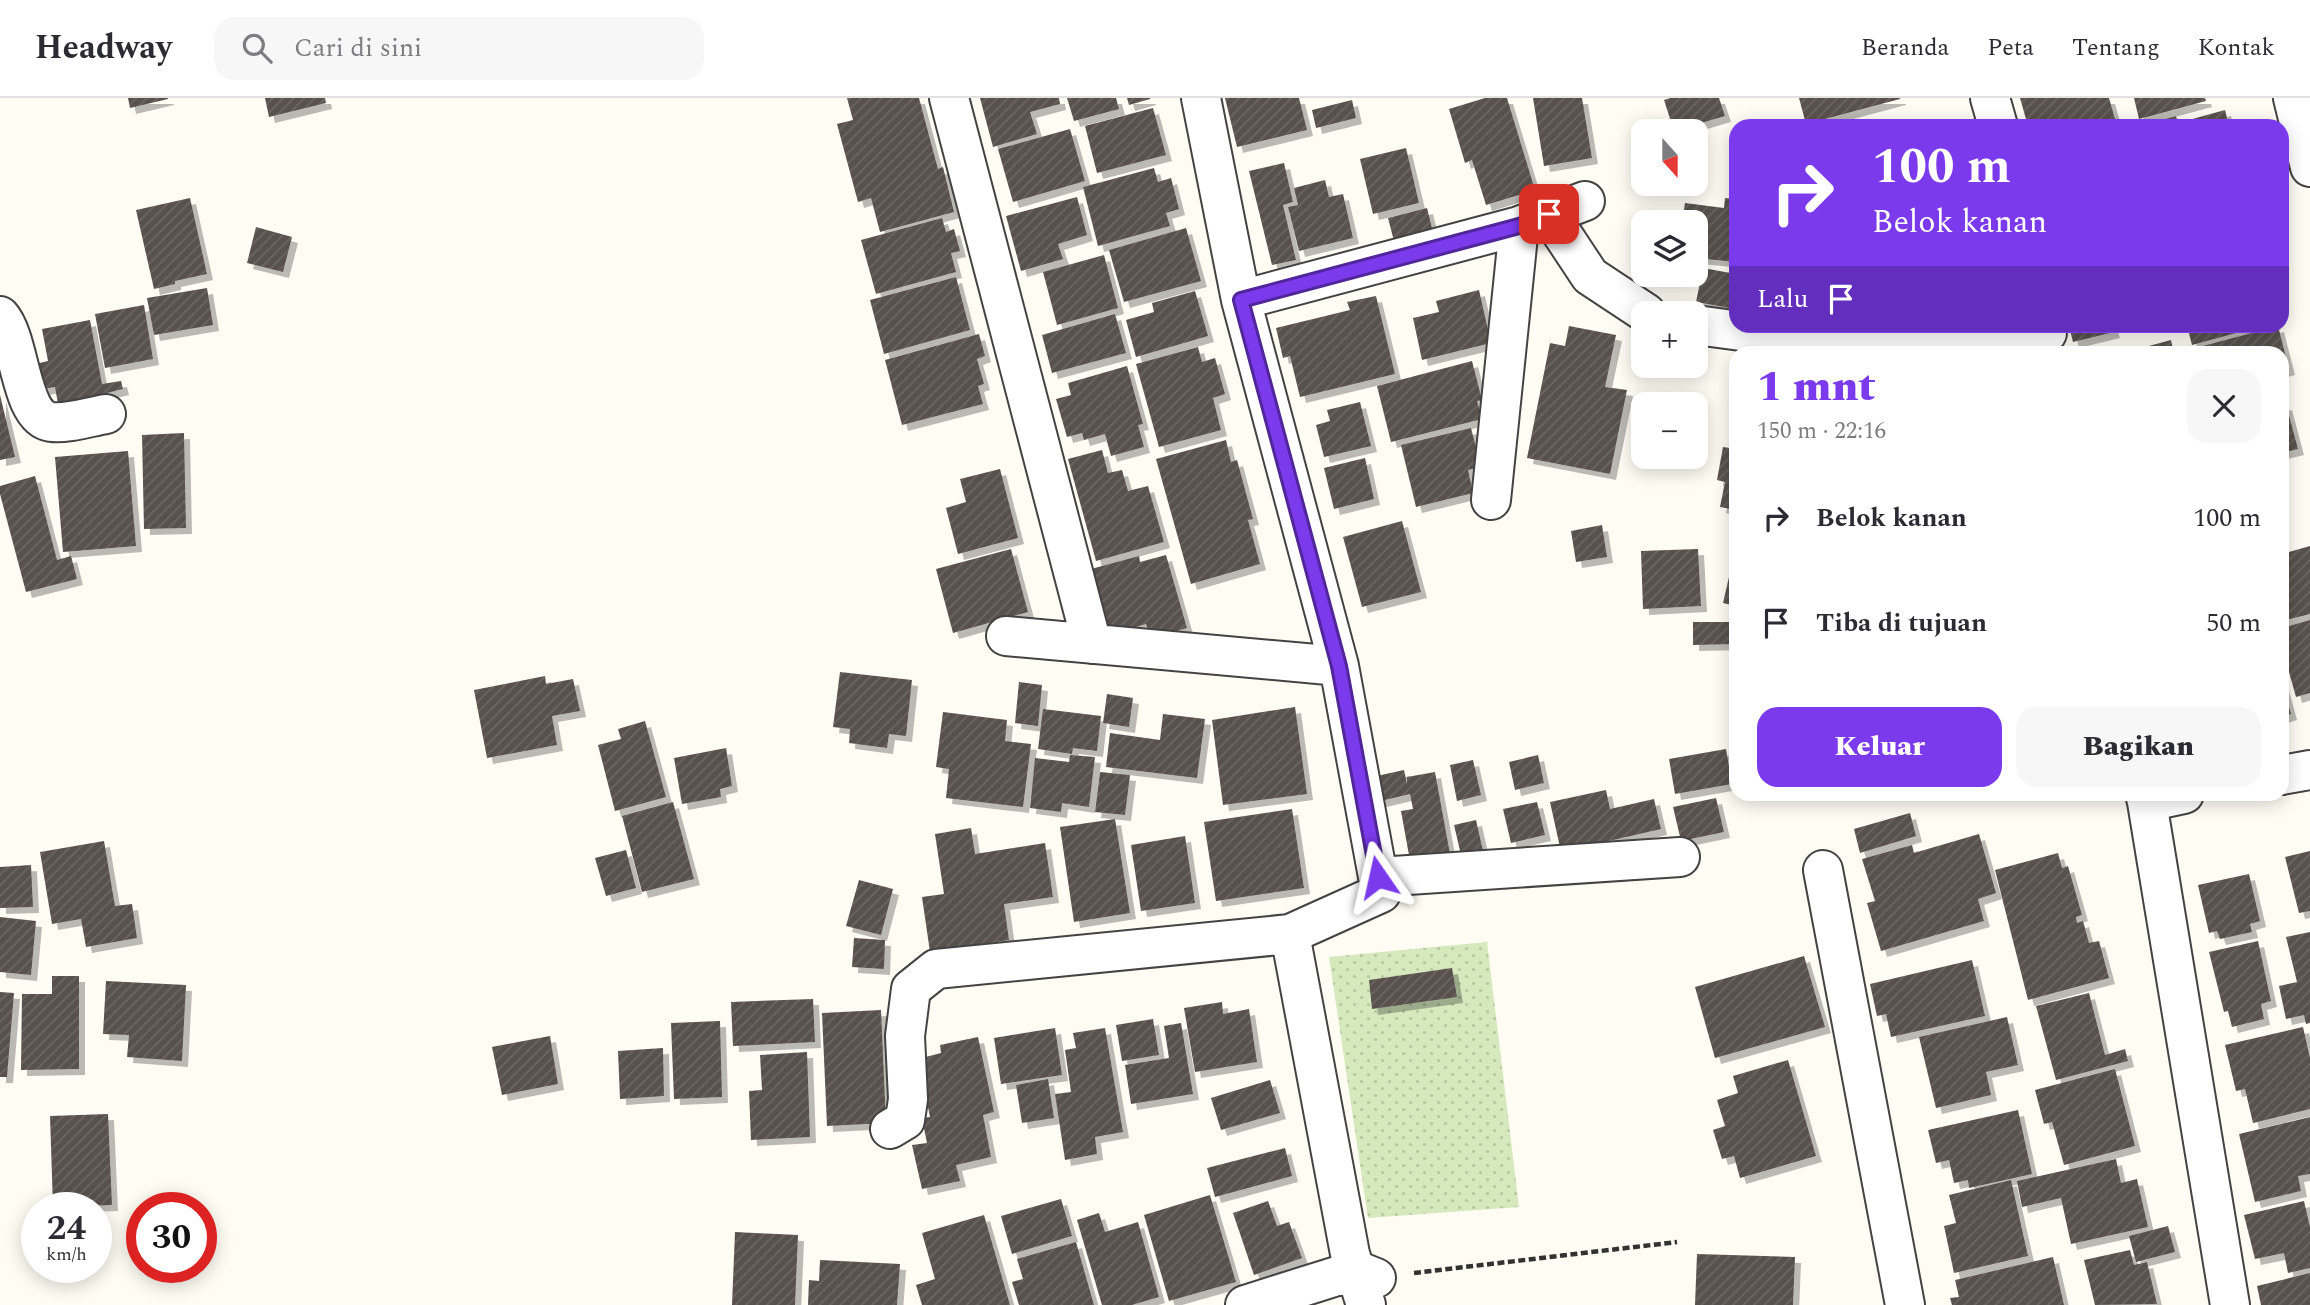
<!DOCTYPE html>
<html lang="id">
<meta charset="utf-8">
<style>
body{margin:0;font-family:Spectral,serif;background:#f7f7f7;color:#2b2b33;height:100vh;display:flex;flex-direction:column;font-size:26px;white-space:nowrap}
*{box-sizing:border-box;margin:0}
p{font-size:23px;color:#7c7c81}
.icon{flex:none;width:38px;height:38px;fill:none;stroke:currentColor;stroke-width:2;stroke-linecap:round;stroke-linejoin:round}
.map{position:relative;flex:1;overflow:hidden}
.details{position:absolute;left:1729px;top:248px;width:560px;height:455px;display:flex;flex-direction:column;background:#fff;border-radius:21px;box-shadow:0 4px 18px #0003}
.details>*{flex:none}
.banner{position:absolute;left:1729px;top:21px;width:560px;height:214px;border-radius:21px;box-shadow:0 4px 18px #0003;background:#7c3aed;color:#fff;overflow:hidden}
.needle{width:46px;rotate:159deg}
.controls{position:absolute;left:1631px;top:21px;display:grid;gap:14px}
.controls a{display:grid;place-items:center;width:77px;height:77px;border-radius:14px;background:#fff;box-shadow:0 4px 18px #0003;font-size:35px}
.speed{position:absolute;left:21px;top:1094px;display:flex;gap:14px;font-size:35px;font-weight:700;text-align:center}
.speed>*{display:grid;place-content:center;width:91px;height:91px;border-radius:50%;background:#fff;box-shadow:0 4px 18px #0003;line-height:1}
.speed small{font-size:18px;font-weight:400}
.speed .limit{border:10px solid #d22;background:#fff;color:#111}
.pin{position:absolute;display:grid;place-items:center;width:60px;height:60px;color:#fff;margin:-30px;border-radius:14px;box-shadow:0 4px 10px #0006}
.me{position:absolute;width:77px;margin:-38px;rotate:349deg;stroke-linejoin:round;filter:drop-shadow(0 0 5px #0008)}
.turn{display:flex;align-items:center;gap:24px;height:147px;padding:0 28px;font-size:32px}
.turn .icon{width:91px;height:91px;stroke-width:2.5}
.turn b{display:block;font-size:49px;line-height:60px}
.then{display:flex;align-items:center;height:66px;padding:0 28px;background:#0003;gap:14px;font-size:26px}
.round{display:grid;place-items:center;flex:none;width:74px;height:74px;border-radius:21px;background:#f7f7f7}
.headline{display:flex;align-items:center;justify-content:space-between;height:119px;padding:0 28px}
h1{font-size:42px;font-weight:800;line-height:52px;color:#7c3aed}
.action{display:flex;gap:14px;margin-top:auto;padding:14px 28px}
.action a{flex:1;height:80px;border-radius:21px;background:#7c3aed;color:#fff;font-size:28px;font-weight:800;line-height:80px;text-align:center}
.action a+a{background:#f7f7f7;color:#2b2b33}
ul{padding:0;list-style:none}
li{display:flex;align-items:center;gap:21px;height:105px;padding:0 28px}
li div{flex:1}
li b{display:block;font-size:26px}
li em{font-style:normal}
header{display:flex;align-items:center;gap:42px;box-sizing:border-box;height:98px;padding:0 35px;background:#fff;border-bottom:2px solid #e1e1e2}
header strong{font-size:33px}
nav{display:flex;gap:38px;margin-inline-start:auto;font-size:24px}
.search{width:490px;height:63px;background:#f7f7f7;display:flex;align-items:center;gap:18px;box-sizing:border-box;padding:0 24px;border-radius:21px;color:#7c7c81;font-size:26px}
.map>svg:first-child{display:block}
.park{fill:url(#park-dots)}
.building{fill:url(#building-hatch);filter:url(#shadow)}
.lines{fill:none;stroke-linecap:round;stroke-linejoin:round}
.street-casing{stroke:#434343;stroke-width:42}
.path{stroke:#323232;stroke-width:4.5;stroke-dasharray:7 3.5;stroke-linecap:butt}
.street{stroke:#fff;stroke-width:38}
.route-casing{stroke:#51269a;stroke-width:18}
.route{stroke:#7c3aed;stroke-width:12}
</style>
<header>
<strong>Headway</strong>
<div class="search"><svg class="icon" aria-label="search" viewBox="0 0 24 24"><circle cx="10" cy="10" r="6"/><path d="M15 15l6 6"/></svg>Cari di sini</div>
<nav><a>Beranda</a><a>Peta</a><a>Tentang</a><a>Kontak</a></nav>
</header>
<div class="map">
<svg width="2310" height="1207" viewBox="0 0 2310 1207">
<defs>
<pattern id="park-dots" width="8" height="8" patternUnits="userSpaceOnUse" patternTransform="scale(1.75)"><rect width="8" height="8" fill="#d5e9bd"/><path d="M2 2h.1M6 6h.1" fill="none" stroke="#b6c7a1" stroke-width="1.8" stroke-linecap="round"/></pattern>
<pattern id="building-hatch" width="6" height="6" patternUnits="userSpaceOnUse" patternTransform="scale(1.75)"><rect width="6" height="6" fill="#59514d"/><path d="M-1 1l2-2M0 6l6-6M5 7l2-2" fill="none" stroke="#6c6562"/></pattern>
<filter id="shadow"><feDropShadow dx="6" dy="6" stdDeviation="0" flood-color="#0004"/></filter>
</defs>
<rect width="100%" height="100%" fill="#fffcf4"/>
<path class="park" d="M 1487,844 L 1519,1109 L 1368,1120 L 1329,859 Z"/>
<path class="building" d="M 128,0 L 168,0 L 168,1 L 130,10 Z
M 265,0 L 325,0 L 326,5 L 269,19 Z
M 847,0 L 919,0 L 938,71 L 943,69 L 954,114 L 880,134 L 871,100 L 858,104 L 837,26 L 853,22 Z
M 980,0 L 1059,0 L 1060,6 L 1030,14 L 1037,36 L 993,49 Z
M 1067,0 L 1116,0 L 1119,11 L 1074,23 Z
M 1127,0 L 1150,0 L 1150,1 L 1129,7 Z
M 1225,0 L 1299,0 L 1307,32 L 1237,49 Z
M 1485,0 L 1507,0 L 1535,92 L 1486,107 L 1472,62 L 1465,65 L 1449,11 Z
M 1533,0 L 1582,0 L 1592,60 L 1544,68 Z
M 1670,0 L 1719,0 L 1725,18 L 1674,33 L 1664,2 Z
M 1799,0 L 1900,0 L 1900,1 L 1806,26 Z
M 2020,0 L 2109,0 L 2117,28 L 2028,28 Z
M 2134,0 L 2205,0 L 2206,3 L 2139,21 Z
M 1352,2 L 1356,20 L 1316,30 L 1312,12 Z
M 1153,10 L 1166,57 L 1097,75 L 1085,28 Z
M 2225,12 L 2229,28 L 2142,28 L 2176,18 L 2178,25 Z
M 1070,31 L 1085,83 L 1013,104 L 998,51 Z
M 1406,50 L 1419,105 L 1373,116 L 1360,61 Z
M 1284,65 L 1293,104 L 1283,107 L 1296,162 L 1272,167 L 1249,73 Z
M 1154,70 L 1158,84 L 1171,80 L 1179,111 L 1166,115 L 1170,128 L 1098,148 L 1083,89 Z
M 1325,82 L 1329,99 L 1343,96 L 1353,140 L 1299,153 L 1288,109 L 1298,107 L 1294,90 Z
M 1077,99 L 1087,137 L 1058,146 L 1063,161 L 1021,173 L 1006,118 Z
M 190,100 L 207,176 L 175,183 L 175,186 L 154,191 L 136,112 Z
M 1725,100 L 1736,101 L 1736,164 L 1696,160 L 1696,124 L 1682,124 L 1685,105 L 1724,110 Z
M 1427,110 L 1434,138 L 1395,147 L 1388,120 Z
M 942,120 L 946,134 L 954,131 L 960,153 L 951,155 L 956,174 L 876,196 L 861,142 Z
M 256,129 L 292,139 L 283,174 L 247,165 Z
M 1186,130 L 1201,183 L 1124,204 L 1109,152 Z
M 1104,157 L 1118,210 L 1057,227 L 1043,174 Z
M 1703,170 L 1736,176 L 1736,211 L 1696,204 Z
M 956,179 L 970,232 L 884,256 L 870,202 Z
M 207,190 L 213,227 L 154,237 L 147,200 Z
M 1479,192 L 1491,245 L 1422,262 L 1413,220 L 1439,214 L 1436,203 Z
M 1195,193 L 1208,238 L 1136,259 L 1126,222 L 1154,214 L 1152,205 Z
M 1376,198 L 1395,276 L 1300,299 L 1290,258 L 1283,260 L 1276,230 L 1350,212 L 1347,204 Z
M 144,207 L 153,261 L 105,270 L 95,216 Z
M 1115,216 L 1126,255 L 1052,275 L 1042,237 Z
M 90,222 L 102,286 L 121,283 L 123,291 L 107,295 L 109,304 L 83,308 L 82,301 L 58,306 L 55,289 L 36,292 L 31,267 L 48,263 L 42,231 Z
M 1569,228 L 1616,237 L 1605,289 L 1627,292 L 1610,376 L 1527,360 L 1550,245 L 1565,248 Z
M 2069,228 L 2112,228 L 2114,234 L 2073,244 Z
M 2187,228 L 2262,228 L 2192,247 Z
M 2278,228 L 2289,271 L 2282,273 L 2282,256 L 2185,256 L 2184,253 Z
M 979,236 L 985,258 L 977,261 L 984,286 L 978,288 L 983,306 L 902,327 L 885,262 Z
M 2171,242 L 2174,256 L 2123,256 L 2123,255 Z
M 1198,249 L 1202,264 L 1215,260 L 1225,296 L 1213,300 L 1221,332 L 1159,349 L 1136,266 Z
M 1472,263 L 1482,302 L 1477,303 L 1482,321 L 1391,344 L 1377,288 Z
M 1127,268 L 1143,326 L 1138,327 L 1144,349 L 1111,358 L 1105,336 L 1084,342 L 1082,335 L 1067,339 L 1056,301 L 1071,297 L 1068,285 Z
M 0,297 L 15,359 L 0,362 Z
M 1360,304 L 1371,348 L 1324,359 L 1316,327 L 1330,323 L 1327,312 Z
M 2286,306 L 2298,351 L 2282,355 L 2282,307 Z
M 1471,330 L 1481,369 L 1468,372 L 1473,395 L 1416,409 L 1401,347 Z
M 184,335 L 186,430 L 144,431 L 142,337 Z
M 1226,342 L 1231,364 L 1237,362 L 1253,421 L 1248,422 L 1260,466 L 1191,486 L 1156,361 Z
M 1723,349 L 1736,351 L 1736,412 L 1720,409 L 1725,384 L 1717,382 Z
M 1102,352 L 1108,375 L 1122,372 L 1128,393 L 1148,388 L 1164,444 L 1096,463 L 1068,361 Z
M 128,353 L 136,448 L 63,454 L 55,359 Z
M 1365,360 L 1374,401 L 1334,411 L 1324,370 Z
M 1000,371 L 1018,440 L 958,456 L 946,410 L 966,404 L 960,381 Z
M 35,378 L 57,462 L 71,458 L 77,481 L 26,494 L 0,396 L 0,388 Z
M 1402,423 L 1421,494 L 1362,509 L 1343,439 Z
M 1602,427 L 1607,459 L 1576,464 L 1571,433 Z
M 2310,448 L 2310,516 L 2282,523 L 2282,456 Z
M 1011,451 L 1028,514 L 953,535 L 936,471 Z
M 1698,451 L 1701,508 L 1643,511 L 1641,453 Z
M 1735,453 L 1736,453 L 1736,508 L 1723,505 Z
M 1166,457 L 1187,530 L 1151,540 L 1146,526 L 1109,537 L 1091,471 L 1139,458 L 1140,464 Z
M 2310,522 L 2310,595 L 2296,599 L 2282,549 L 2282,530 Z
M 1693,524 L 1736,524 L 1736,546 L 1693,547 Z
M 840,574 L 912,582 L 906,638 L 889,636 L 887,650 L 849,645 L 850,631 L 833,629 Z
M 545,578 L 546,586 L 573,581 L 580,613 L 552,618 L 557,647 L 487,660 L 474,592 Z
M 2282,583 L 2291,616 L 2282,619 Z
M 1019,584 L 1042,587 L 1038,628 L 1015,625 Z
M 1107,596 L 1133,600 L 1129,629 L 1103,625 Z
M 1295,609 L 1307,696 L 1223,707 L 1212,622 Z
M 1043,611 L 1101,618 L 1097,653 L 1073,650 L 1072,656 L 1038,651 Z
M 943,614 L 1007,622 L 1005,643 L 1031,646 L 1023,709 L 946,700 L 949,671 L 936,669 Z
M 1163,616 L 1205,621 L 1197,680 L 1106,669 L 1110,635 L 1160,642 Z
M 645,623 L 666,699 L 615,713 L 598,647 L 621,641 L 618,631 Z
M 726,650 L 732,688 L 720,691 L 721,699 L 682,706 L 674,660 Z
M 1726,651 L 1732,686 L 1675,696 L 1669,661 Z
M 1070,657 L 1095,659 L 1089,709 L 1062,705 L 1061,714 L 1030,710 L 1035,660 L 1069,664 Z
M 1538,657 L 1544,685 L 1515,692 L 1509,664 Z
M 1473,662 L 1481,697 L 1457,703 L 1450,667 Z
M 1404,672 L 1407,686 L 1407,679 L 1435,674 L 1452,767 L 1412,774 L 1401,713 L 1413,711 L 1410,696 L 1368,706 L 1363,681 Z
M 1100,674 L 1130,677 L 1125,717 L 1095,714 Z
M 1606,692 L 1610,711 L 1654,701 L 1661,731 L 1561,754 L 1550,704 Z
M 1716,700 L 1724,734 L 1681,743 L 1673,709 Z
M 673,704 L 694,781 L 642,794 L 622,718 Z
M 1537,704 L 1545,737 L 1511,745 L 1503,711 Z
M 1292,711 L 1304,790 L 1216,803 L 1204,724 Z
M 1910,715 L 1916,738 L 1860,755 L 1854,731 Z
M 1115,721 L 1130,815 L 1074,824 L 1060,729 Z
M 1476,722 L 1483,753 L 1461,757 L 1454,727 Z
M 971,730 L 975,756 L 1045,745 L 1053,799 L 1004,806 L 1009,842 L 930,854 L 922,799 L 944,796 L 935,736 Z
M 1979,736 L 1996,795 L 1978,801 L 1984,823 L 1881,853 L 1867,805 L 1875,803 L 1862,761 L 1912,747 L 1914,755 Z
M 1185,738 L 1195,805 L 1141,813 L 1131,747 Z
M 104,743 L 115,808 L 132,806 L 137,840 L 86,849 L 81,821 L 52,826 L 40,754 Z
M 626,752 L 636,790 L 606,798 L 595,760 Z
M 2310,753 L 2310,813 L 2299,815 L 2285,759 Z
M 2058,755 L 2062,770 L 2068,768 L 2082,817 L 2076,819 L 2077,825 L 2083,823 L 2089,845 L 2099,843 L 2109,880 L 2028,902 L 1995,772 Z
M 31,767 L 33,809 L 0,810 L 0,769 Z
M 2249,776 L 2260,823 L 2250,826 L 2252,834 L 2220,841 L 2217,833 L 2209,835 L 2198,787 Z
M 859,782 L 893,791 L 881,837 L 846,828 Z
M 0,819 L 36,823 L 31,877 L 0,874 Z
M 2310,834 L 2310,925 L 2306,926 L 2304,917 L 2286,921 L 2279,888 L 2297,884 L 2286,839 Z
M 854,840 L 885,842 L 884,871 L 852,869 Z
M 2258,843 L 2271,903 L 2261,906 L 2264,921 L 2232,929 L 2228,913 L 2224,914 L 2209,854 Z
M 1804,858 L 1825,929 L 1715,960 L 1695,889 Z
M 1972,862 L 1985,918 L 1891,939 L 1886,916 L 1877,918 L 1870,886 Z
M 1452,870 L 1457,899 L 1372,911 L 1369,882 Z
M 52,878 L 79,878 L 79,971 L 21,972 L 22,896 L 52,896 Z
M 106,883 L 186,887 L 182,963 L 127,959 L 129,937 L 103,936 Z
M 0,894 L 14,895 L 7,979 L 0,979 Z
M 2089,895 L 2105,957 L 2125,951 L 2128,963 L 2056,982 L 2036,908 Z
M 813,901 L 815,944 L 733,948 L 731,904 Z
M 1222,904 L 1223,916 L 1249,911 L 1257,964 L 1195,974 L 1184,910 Z
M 881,912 L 886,1025 L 827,1028 L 822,915 Z
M 2007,919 L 2018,967 L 1986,974 L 1991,997 L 1936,1010 L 1919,939 Z
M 1153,921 L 1159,957 L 1122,963 L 1116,927 Z
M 720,923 L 722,999 L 674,1001 L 671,925 Z
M 1181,925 L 1193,996 L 1131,1006 L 1125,967 L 1169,960 L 1164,928 Z
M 2303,929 L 2310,960 L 2310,1011 L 2253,1025 L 2245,991 L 2236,993 L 2225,947 Z
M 1055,930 L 1062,977 L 1001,986 L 994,940 Z
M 1105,930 L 1123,1034 L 1095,1039 L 1097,1056 L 1065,1062 L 1055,996 L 1071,994 L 1065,952 L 1076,950 L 1073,935 Z
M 550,938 L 558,986 L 502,997 L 492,949 Z
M 978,939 L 994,1014 L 983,1017 L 991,1059 L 956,1067 L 960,1083 L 922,1091 L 912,1047 L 927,1045 L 922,1020 L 930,1019 L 918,961 L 941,955 L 940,947 Z
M 663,950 L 664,998 L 620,1001 L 618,953 Z
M 807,954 L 810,1039 L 751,1042 L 749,993 L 762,992 L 760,957 Z
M 1788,962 L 1816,1058 L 1740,1080 L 1734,1058 L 1722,1061 L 1713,1032 L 1725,1028 L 1717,1002 L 1738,995 L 1733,978 Z
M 2115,971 L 2135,1048 L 2064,1067 L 2052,1024 L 2044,1026 L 2035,992 Z
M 1048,981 L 1054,1020 L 1022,1025 L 1016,987 Z
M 1270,982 L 1280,1015 L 1221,1032 L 1211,1000 Z
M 2018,1012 L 2032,1076 L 1969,1090 L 1968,1082 L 1954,1085 L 1949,1062 L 1936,1065 L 1928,1032 Z
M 108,1016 L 112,1107 L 53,1109 L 50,1018 Z
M 2310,1019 L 2310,1076 L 2298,1078 L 2301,1093 L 2255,1104 L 2239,1036 Z
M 1285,1050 L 1292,1078 L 1215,1099 L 1207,1070 Z
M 2116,1061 L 2121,1085 L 2137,1081 L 2148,1129 L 2071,1146 L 2061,1100 L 2022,1109 L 2017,1083 Z
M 2011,1082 L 2028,1158 L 1954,1175 L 1944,1128 L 1956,1125 L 1949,1097 Z
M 1210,1097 L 1236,1184 L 1169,1203 L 1144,1117 Z
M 1061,1101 L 1072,1138 L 1012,1156 L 1001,1118 Z
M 1268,1103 L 1277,1128 L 1289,1124 L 1302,1160 L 1254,1177 L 1233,1115 Z
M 2304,1103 L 2310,1129 L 2310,1170 L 2288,1175 L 2284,1155 L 2255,1161 L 2244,1117 Z
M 1099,1115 L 1105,1134 L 1138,1124 L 1159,1199 L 1132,1207 L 1102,1207 L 1077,1122 Z
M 984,1117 L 1010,1207 L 922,1207 L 916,1187 L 935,1181 L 922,1135 Z
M 2168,1128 L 2175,1154 L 2136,1164 L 2129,1138 Z
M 735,1134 L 798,1137 L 795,1207 L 732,1207 Z
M 1076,1144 L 1094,1207 L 1019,1207 L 1012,1184 L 1023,1181 L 1017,1161 Z
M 2130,1152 L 2134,1167 L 2147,1164 L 2157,1206 L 2095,1207 L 2084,1162 Z
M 1697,1156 L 1795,1159 L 1793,1207 L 1695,1207 Z
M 2053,1159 L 2064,1207 L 1952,1207 L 1950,1200 L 1959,1199 L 1955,1182 Z
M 820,1162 L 900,1166 L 897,1207 L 808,1207 L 809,1182 L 819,1183 Z
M 2310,1175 L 2310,1207 L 2261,1207 L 2257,1188 Z"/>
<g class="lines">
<defs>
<path id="street" d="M 949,0 L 1092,546
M 1201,0 L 1241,202 L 1339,568 L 1381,795 L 1290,836 L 1350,1156 L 1366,1207
M 1990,0 L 1998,28
M 2293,0 L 2310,69
M 1549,116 L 1590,178 L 1646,215
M 1241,202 L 1519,128 L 1585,103
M 0,218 C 21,241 19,319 51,324 C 67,326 89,319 106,316
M 1696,227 L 1763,236 L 2047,235
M 1491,402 L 1519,128
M 1006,538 L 1339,568
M 2282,677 L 2310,672
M 2145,696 L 2147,704 L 2184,696
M 2147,704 L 2230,1207
M 1823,772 L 1905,1207
M 1378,779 L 1680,759
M 890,1031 L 905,1022 L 908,1001 L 905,938 L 911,891 L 936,871 L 1290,836
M 1245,1207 L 1356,1172 L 1376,1180"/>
</defs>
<use href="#street" class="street-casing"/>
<path class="path" d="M 1414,1175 L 1677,1144"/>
<use href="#street" class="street"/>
</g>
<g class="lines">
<defs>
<path id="route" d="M 1378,779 L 1339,568 L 1241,202 L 1519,128 L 1549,116"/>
</defs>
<use href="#route" class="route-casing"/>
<use href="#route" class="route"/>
</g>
</svg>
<div class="controls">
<a><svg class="needle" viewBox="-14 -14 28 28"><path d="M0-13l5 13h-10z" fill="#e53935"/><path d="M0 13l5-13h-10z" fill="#7c7c81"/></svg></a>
<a><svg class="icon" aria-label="layers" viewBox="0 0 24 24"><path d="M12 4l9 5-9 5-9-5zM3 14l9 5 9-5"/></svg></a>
<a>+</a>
<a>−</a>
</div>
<div class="speed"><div>24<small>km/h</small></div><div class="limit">30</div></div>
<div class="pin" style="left:1549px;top:116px;background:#d93025"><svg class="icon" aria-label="arrive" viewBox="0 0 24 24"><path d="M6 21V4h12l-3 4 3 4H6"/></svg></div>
<svg class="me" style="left:1378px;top:779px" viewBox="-20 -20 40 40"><path d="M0-17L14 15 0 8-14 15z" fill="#7c3aed" stroke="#fff" stroke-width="4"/></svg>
<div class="banner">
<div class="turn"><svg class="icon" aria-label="right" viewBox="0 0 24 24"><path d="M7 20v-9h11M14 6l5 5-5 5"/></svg><div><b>100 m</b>Belok kanan</div></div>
<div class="then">Lalu<svg class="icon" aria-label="arrive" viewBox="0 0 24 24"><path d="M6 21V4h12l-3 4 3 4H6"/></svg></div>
</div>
<section class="details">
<div class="headline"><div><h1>1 mnt</h1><p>150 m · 22:16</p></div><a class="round"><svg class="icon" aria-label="close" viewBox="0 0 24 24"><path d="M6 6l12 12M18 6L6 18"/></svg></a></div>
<ul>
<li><svg class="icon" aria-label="right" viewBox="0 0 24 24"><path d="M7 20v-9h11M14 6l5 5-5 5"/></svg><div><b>Belok kanan</b></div><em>100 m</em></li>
<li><svg class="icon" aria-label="arrive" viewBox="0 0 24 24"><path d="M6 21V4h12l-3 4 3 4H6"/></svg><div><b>Tiba di tujuan</b></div><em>50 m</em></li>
</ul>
<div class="action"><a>Keluar</a><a>Bagikan</a></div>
</section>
</div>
